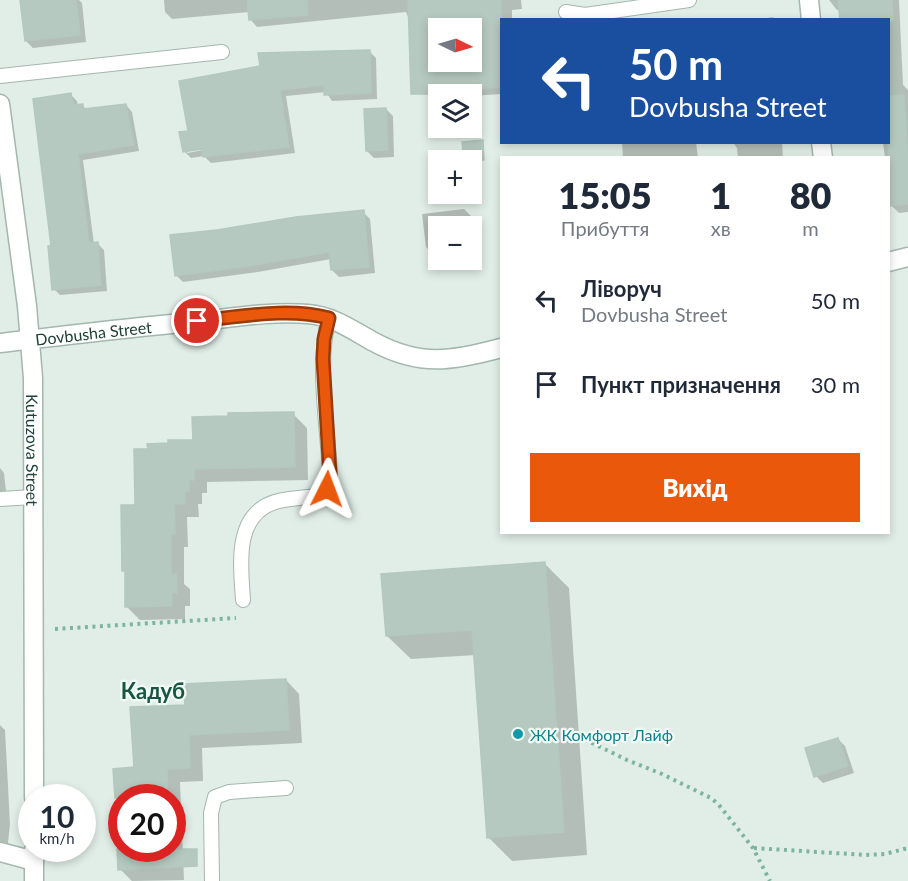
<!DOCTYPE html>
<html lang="uk">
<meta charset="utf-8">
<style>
body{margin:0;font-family:Lato,sans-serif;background:#f2f2f3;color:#1f2937;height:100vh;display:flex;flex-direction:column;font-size:22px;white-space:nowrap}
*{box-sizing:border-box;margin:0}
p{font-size:20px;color:#747a83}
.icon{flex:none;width:33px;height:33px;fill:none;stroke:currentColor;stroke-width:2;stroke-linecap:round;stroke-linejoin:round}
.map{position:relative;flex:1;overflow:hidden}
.panel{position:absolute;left:500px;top:156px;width:390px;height:378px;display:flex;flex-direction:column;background:#fff;border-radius:0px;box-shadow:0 3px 9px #0003}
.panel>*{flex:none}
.top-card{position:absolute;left:500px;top:18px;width:390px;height:126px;border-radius:0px;box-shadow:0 3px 9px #0003;background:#1a4fa0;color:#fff;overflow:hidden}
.needle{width:39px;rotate:95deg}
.fabs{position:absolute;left:428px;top:18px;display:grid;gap:12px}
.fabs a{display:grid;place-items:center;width:54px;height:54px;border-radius:0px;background:#fff;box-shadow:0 3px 9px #0003;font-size:30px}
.speed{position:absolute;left:18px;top:784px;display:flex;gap:12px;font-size:30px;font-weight:700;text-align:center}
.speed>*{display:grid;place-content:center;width:78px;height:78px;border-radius:50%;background:#fff;box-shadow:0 3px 9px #0003;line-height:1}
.speed small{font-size:15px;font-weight:400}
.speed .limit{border:9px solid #d22;background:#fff;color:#111}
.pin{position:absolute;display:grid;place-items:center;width:51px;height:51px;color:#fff;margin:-26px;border:3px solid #fff;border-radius:50%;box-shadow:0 2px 6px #0007}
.me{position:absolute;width:66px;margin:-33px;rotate:3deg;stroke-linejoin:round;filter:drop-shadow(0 0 4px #0008)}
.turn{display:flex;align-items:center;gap:21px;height:126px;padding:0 30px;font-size:27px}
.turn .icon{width:78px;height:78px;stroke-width:2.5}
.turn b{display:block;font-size:42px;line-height:51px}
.eta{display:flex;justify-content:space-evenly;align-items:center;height:102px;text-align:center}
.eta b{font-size:36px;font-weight:800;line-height:42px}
.primary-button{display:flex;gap:12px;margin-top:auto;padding:12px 30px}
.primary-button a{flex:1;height:69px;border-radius:0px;background:#ea580c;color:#fff;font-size:24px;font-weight:800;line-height:69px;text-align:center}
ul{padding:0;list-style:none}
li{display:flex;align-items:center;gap:18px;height:84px;padding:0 30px}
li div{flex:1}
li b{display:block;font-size:22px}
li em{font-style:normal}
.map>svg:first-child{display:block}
.shadow{fill:#0003;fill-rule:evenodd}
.building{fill:#b6c9c0;stroke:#b3c8be;stroke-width:1.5;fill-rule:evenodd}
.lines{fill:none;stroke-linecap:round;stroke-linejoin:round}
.service-casing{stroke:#a3b7ae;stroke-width:16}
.minor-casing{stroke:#a3b7ae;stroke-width:21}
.path{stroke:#7eb5a1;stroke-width:4;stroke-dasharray:3 4.5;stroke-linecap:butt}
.service{stroke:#fff;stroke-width:14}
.minor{stroke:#fff;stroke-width:18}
.route-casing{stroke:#983908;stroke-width:15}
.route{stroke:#ea580c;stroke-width:10}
.culture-dot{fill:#0f9aa8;stroke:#f2faf6;stroke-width:2}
.labels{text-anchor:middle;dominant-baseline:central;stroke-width:4.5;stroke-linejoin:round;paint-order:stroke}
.street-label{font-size:16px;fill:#1f4136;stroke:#f2faf6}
.culture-label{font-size:16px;fill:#0d838f;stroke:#f2faf6;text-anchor:start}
.district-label{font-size:22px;font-weight:bold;fill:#185543;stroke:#f2faf6}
</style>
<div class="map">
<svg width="908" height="881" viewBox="0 0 908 881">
<rect width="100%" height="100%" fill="#e1eee7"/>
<path class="shadow" d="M 36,0 L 79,0 L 82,3 L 86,42 L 33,48 L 26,41 Z
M 164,0 L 521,0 L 522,9 L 512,10 L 512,20 L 501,20 L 501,94 L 471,96 L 440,94 L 406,12 L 257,27 L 250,19 L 249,12 L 172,19 L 165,12 ZM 438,28 L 471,28 L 471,62 L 438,62 Z
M 829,0 L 899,0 L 903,85 L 908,90 L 908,212 L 899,213 L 891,205 L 888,158 L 885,158 L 883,142 L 888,142 L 888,20 L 837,10 Z
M 773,17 L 776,20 L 754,20 Z
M 369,51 L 376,58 L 377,99 L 332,101 L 326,92 L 286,96 L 295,153 L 211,163 L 204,156 L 191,158 L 184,151 L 190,132 L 180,82 ZM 209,146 L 209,149 L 187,153 L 187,150 Z
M 71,95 L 77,101 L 78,106 L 82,105 L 87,110 L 126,105 L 132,112 L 139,151 L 83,160 L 94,244 L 97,243 L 104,250 L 107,291 L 60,295 L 54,289 L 53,247 Z
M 386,109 L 393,116 L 394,157 L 374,158 L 367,151 Z
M 622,142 L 696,142 L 698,158 L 623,158 Z
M 733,142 L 782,142 L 783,158 L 738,158 L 737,148 Z
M 464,209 L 471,216 L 475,249 L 471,249 L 471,226 L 438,226 L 438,253 L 433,254 L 426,247 L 422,214 Z
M 363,212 L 370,219 L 375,273 L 339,277 L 332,270 L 331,259 L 258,272 L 183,282 L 176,275 L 217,232 Z
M 293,414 L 307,428 L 308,480 L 207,482 L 207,493 L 202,493 L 202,504 L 198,504 L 199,517 L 187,517 L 188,547 L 184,547 L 184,584 L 190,589 L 190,606 L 185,606 L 185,619 L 140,620 L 126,606 L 126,573 L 123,570 L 149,450 L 194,442 Z
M 0,468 L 4,473 L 6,491 L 0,491 Z
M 545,564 L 569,588 L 587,855 L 512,861 L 488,837 L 476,655 L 411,659 L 387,636 Z
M 286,680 L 299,694 L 302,743 L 202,748 L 203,781 L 180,782 L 184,880 L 132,881 L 120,869 L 115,770 L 135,769 L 186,706 ZM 122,798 L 172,798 L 172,849 L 122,849 Z
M 0,725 L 5,730 L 10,824 L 8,843 L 0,842 Z
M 838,739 L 845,746 L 854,773 L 823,783 L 816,776 Z"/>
<path class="building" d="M 20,0 L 76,0 L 80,35 L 25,41 Z
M 247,0 L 307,0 L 308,15 L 249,20 Z
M 408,0 L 501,0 L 501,87 L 461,90 L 463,94 L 411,94 ZM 438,28 L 471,28 L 471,62 L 438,62 Z
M 838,0 L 892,0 L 893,20 L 840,20 Z
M 370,50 L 371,93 L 324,95 L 324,85 L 280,90 L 289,147 L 203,157 L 202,149 L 183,152 L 179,132 L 188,131 L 179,81 L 260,66 L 258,53 Z
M 71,93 L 73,105 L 83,104 L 83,109 L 126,104 L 134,145 L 78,154 L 89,243 L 98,242 L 101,285 L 52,290 L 48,246 L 51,246 L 33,99 Z
M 904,95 L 908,158 L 908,204 L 889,206 L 888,96 Z
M 386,108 L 388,150 L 366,151 L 364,109 Z
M 471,126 L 472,131 L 449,137 L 447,128 Z
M 483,140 L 484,160 L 464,160 L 462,142 Z
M 364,210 L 369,267 L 331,270 L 329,252 L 250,266 L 175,276 L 170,235 L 217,230 L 296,217 Z
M 294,412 L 295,467 L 194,469 L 194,480 L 189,480 L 189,491 L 185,491 L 185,504 L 174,504 L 175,534 L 171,534 L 171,574 L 176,574 L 177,593 L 172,593 L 172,606 L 125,607 L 125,571 L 122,571 L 121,505 L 135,505 L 134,449 L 148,449 L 147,444 L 168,443 L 168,440 L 193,440 L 192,417 L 228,416 L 228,413 Z
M 545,562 L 564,832 L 487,838 L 472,630 L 386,636 L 381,574 Z
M 286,679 L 289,730 L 189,735 L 190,768 L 167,769 L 168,798 L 115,798 L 113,769 L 134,767 L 130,707 L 185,705 L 183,684 Z
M 838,738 L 848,766 L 814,777 L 805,748 Z
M 117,849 L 197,849 L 197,866 L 118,870 Z"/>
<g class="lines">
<defs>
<path id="service" d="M 566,12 L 585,15 L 689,0
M 0,76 L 222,52
M 0,499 L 33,497
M 243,600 C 241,567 233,515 275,502 C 289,498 303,498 317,496 C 327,492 329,486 330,475 C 328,428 316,362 329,318
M 212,881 L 211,813 L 215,797 L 229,792 L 286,788"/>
<g id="minor">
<path d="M 809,0 L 811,20"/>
<path id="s1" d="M 0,104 L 27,306 L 33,378 L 34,798"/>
<path d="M 821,142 L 823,158"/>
<path d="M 888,262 L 908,257"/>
<path id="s2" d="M 0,343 C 68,335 135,327 203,321 C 237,317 273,311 308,314 C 333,316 352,330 374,342 C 420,367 453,361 501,348"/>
<path d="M 0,852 L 34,861"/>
<path d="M 34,881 L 34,850"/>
</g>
</defs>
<use href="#service" class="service-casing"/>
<use href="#minor" class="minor-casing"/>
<path class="path" d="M 55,629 L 236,618
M 578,736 L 627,760 L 662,774 L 711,798 L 719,805 L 753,848 L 770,881
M 754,848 L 866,855 L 885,854 L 908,848"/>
<use href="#service" class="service"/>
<use href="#minor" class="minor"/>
</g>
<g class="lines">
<defs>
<path id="route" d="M 197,321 C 240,317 287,307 329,318 L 324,339 L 323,359 L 330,475 L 327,489"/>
</defs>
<use href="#route" class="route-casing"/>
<use href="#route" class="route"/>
</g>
<circle class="culture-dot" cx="518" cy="734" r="6"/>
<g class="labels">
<g class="street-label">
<text stroke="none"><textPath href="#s2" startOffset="94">Dovbusha Street</textPath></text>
<text stroke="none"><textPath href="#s1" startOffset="348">Kutuzova Street</textPath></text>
</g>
<g class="culture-label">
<text x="530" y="734">ЖК Комфорт Лайф</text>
</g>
<g class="district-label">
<text x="153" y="690">Кадуб</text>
</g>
</g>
</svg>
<div class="fabs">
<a><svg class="needle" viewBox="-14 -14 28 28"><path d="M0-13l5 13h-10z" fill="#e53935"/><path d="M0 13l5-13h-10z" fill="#747a83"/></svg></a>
<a><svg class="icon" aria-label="layers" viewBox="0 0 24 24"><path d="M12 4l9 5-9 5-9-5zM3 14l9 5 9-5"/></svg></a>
<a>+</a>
<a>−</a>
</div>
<div class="speed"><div>10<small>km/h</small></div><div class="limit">20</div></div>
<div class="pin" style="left:197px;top:321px;background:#d93025"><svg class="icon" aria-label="arrive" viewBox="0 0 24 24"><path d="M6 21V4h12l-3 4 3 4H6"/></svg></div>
<svg class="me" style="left:327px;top:489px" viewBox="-20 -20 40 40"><path d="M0-17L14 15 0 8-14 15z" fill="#ea580c" stroke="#fff" stroke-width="4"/></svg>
<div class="top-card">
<div class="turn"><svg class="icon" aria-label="left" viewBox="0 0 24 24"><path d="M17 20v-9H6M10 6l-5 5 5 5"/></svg><div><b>50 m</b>Dovbusha Street</div></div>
</div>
<section class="panel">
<div class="eta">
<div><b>15:05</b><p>Прибуття</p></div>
<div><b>1</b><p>хв</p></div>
<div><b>80</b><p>m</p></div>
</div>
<ul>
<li><svg class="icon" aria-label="left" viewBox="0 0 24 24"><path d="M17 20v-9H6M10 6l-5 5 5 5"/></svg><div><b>Ліворуч</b><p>Dovbusha Street</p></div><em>50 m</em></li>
<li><svg class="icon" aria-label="arrive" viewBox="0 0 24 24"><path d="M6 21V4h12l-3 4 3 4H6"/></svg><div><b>Пункт призначення</b></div><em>30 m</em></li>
</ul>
<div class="primary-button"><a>Вихід</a></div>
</section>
</div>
